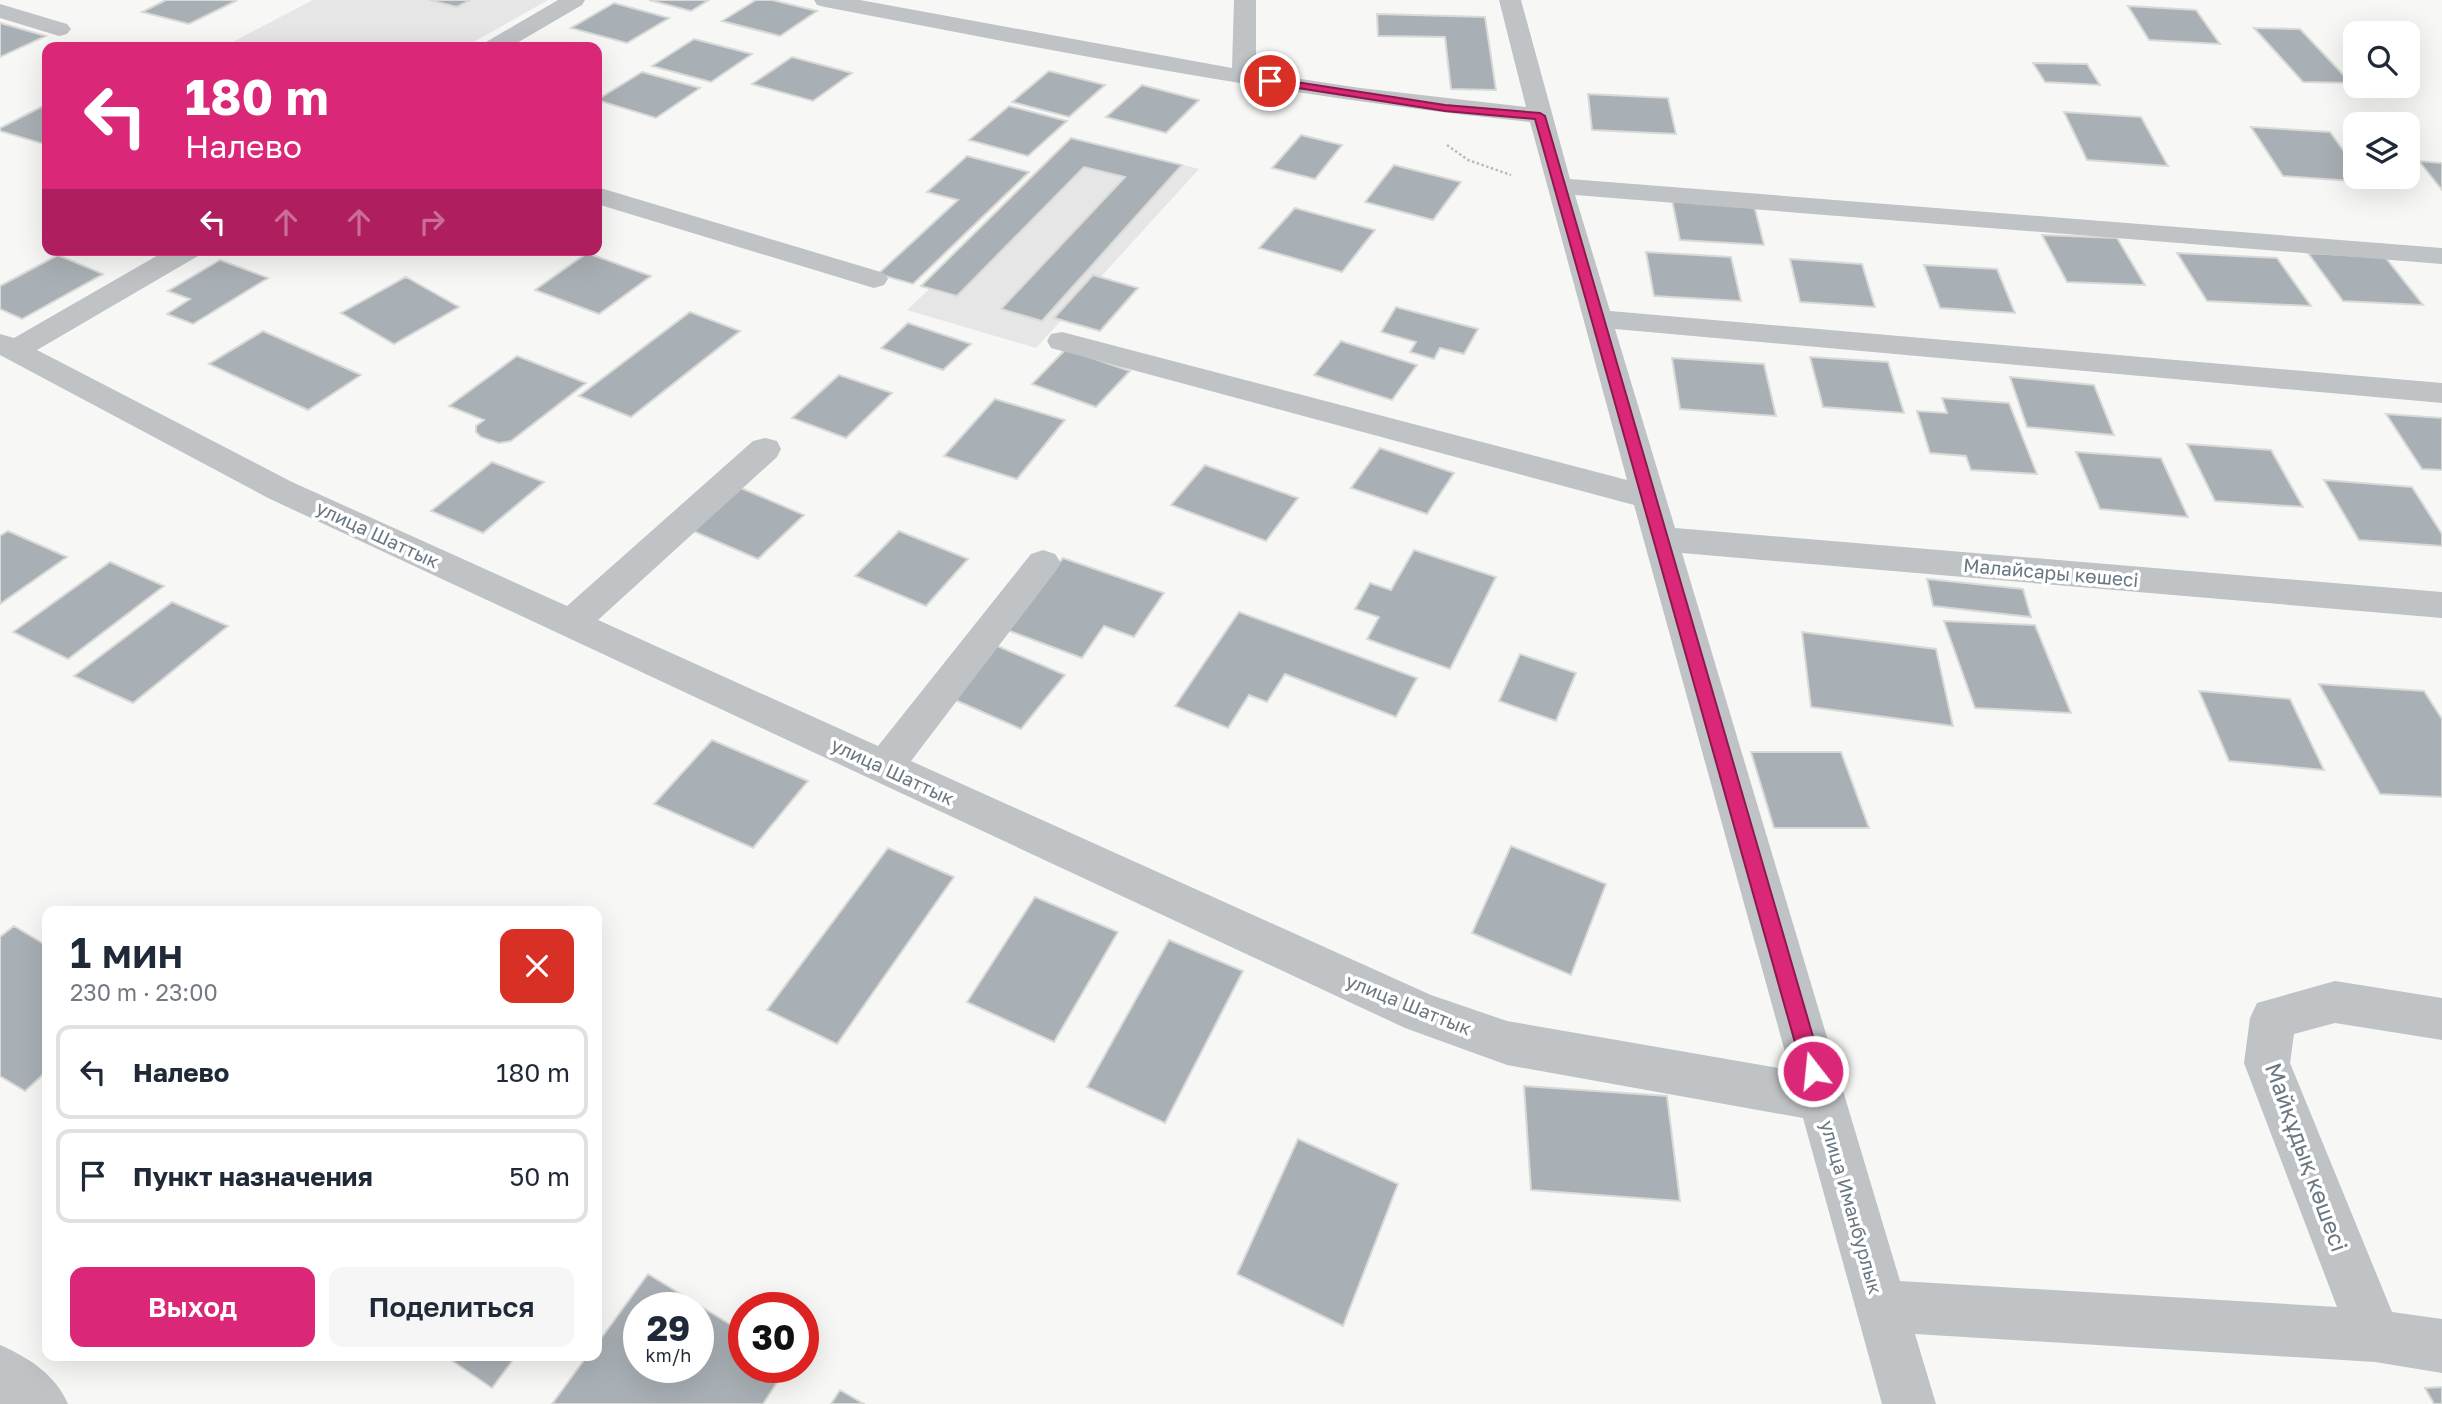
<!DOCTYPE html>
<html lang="ru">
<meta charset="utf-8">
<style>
body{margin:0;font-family:"Golos Text",sans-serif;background:#f6f6f7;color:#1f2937;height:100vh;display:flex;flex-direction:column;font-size:26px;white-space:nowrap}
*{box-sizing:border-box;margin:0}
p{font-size:23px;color:#747a83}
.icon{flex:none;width:38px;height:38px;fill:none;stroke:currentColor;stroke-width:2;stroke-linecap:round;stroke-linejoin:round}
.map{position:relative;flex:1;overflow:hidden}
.drawer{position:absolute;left:42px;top:906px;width:560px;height:455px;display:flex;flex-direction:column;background:#fff;border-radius:14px;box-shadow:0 7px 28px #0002}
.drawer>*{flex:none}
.banner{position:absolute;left:42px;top:42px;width:560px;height:214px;border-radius:14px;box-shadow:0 7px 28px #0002;background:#db2777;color:#fff;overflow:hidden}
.tools{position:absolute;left:2343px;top:21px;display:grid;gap:14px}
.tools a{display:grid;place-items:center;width:77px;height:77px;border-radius:14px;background:#fff;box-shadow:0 7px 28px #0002;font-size:35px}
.speed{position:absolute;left:623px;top:1292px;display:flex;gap:14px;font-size:35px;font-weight:700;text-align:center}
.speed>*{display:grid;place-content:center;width:91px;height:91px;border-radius:50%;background:#fff;box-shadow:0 7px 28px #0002;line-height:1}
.speed small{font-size:18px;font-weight:400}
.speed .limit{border:10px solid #d22;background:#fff;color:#111}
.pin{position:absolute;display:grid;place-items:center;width:60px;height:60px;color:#fff;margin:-30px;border:4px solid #fff;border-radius:50%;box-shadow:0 2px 7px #0007}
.me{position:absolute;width:77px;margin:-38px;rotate:344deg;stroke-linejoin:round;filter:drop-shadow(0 0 5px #0008)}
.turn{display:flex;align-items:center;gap:24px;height:147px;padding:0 28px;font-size:32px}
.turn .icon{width:91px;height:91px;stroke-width:2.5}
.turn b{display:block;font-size:49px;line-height:60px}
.lanes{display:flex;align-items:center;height:66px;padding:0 28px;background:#0003;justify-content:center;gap:35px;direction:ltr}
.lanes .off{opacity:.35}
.round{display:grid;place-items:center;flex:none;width:74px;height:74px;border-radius:14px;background:#f6f6f7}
.headline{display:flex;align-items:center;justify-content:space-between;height:119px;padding:0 28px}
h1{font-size:42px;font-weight:600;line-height:52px}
.action{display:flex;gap:14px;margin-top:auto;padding:14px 28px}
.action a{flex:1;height:80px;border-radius:14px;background:#db2777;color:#fff;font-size:28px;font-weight:600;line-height:80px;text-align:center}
.action a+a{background:#f6f6f7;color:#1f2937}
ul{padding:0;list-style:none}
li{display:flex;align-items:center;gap:21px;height:94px;margin:0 14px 10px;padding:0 14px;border:4px solid #e0e1e3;border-radius:14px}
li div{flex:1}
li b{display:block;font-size:26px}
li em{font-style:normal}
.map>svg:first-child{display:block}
.built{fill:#e5e6e5}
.building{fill:#a9b0b5;stroke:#d9d9d7;stroke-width:2;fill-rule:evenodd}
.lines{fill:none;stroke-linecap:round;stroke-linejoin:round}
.path{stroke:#b9bcbe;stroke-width:2.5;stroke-dasharray:2.5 2.5;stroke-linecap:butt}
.minor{fill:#bfc3c6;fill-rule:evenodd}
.route{fill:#db2777;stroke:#8e194d;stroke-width:2}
.labels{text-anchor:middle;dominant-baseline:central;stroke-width:7;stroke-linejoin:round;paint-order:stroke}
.street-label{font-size:19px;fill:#697883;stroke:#fff}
.near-street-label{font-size:23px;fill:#697883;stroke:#fff}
</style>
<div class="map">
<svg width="2442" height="1404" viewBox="0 0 2442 1404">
<rect width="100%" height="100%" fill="#f7f7f5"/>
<path class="built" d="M 313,0 L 548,0 L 465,47 L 223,47 Z
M 1086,141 L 1199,169 L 1036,348 L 907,310 Z"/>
<path class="building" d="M 166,0 L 234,0 L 236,1 L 189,24 L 142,12 Z
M 429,0 L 470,0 L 457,7 Z
M 649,0 L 709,0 L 691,11 Z
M 756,0 L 772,0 L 817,11 L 780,36 L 722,21 Z
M 614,3 L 669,18 L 627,43 L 571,28 Z
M 2128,6 L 2196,10 L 2220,44 L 2149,40 Z
M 1377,14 L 1485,17 L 1496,90 L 1451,89 L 1445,37 L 1378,36 Z
M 0,23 L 46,36 L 0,57 Z
M 2254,28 L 2300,29 L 2351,83 L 2303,82 Z
M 694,39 L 752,54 L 711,82 L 652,66 Z
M 792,57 L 852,73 L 813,101 L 752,84 Z
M 2033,63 L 2087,64 L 2100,85 L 2045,82 Z
M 1049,71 L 1105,85 L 1069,117 L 1012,102 Z
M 642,72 L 700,88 L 656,118 L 597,100 Z
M 1142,85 L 1199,100 L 1166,133 L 1106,117 Z
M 1588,94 L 1668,98 L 1676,134 L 1592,130 Z
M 47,104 L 47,145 L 0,131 L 0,128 Z
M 1009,106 L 1067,121 L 1028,156 L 969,140 Z
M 2064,112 L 2141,117 L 2168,166 L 2087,160 Z
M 2251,127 L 2330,132 L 2356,168 L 2356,177 L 2362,177 L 2366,182 L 2283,176 Z
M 1301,135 L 1342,145 L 1315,179 L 1272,168 Z
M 1071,138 L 1182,165 L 1042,321 L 1001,309 L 1125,177 L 1084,167 L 957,296 L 921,286 Z
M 967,156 L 1029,172 L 913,284 L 878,274 L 958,200 L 927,192 Z
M 2419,161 L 2442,163 L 2442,190 Z
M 1394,165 L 1461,182 L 1433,220 L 1365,202 Z
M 1672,200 L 1754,205 L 1764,245 L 1680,240 Z
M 1295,208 L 1375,230 L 1342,272 L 1259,248 Z
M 2042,235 L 2117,238 L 2145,285 L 2067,282 Z
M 1646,252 L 1731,257 L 1741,301 L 1654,296 Z
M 587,253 L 651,276 L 599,314 L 535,290 Z
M 2177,253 L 2277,258 L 2311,306 L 2207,301 Z
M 2308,253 L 2385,257 L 2423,305 L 2343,301 Z
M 58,255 L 103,274 L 22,319 L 0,309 L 0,286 Z
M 1790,259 L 1862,264 L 1875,307 L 1800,302 Z
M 220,260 L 268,278 L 193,324 L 167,314 L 190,299 L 168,291 Z
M 1924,265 L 1997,269 L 2015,313 L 1940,308 Z
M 1093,275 L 1138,288 L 1100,331 L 1054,318 Z
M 406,277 L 459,307 L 394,344 L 341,313 Z
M 1396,307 L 1478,329 L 1464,354 L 1440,348 L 1434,359 L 1410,352 L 1416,342 L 1381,332 Z
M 690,312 L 740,331 L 631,417 L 579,396 Z
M 908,323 L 971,344 L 943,370 L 881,348 Z
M 263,331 L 361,375 L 308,410 L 209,364 Z
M 1341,341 L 1417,365 L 1392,400 L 1314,375 Z
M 1066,349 L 1130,371 L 1096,407 L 1032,384 Z
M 517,356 L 586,383 L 511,441 L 499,443 L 481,437 L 476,432 L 476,426 L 484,420 L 449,406 Z
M 1810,357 L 1888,362 L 1904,413 L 1823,407 Z
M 1672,358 L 1764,364 L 1776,416 L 1680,409 Z
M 839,375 L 892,393 L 846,438 L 792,418 Z
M 2010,377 L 2094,385 L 2114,435 L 2027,427 Z
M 1942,398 L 2009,403 L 2037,474 L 1971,470 L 1966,456 L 1930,453 L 1917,411 L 1947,413 Z
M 995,399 L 1065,420 L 1017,479 L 944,456 Z
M 2386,414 L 2442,418 L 2442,470 L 2422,469 Z
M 2187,444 L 2271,450 L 2303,507 L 2215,501 Z
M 1380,448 L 1454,473 L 1427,514 L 1351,488 Z
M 2076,452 L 2161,458 L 2188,517 L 2100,509 Z
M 492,462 L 544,482 L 483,533 L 431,511 Z
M 1205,465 L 1298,498 L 1266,541 L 1171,505 Z
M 2324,480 L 2412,487 L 2442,534 L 2442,546 L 2359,540 Z
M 741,488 L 804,515 L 758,559 L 693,531 Z
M 8,531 L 67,557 L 0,604 L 0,536 Z
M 899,531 L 968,559 L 926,606 L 855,576 Z
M 1414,550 L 1496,577 L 1450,669 L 1367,639 L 1379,617 L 1355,609 L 1370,583 L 1391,590 Z
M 1063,558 L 1164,593 L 1134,637 L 1104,626 L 1082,658 L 1007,630 Z
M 110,562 L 164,586 L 68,659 L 13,632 Z
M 1927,579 L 2023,589 L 2031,617 L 1933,606 Z
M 172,602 L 228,626 L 133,703 L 74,676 Z
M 1239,612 L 1417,678 L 1396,717 L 1285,674 L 1267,702 L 1249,695 L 1228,728 L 1175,706 Z
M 1944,621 L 2035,625 L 2071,713 L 1975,708 Z
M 1802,632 L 1936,649 L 1953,726 L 1811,707 Z
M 988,642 L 1065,675 L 1021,729 L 944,695 Z
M 1520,654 L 1576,673 L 1556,721 L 1499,701 Z
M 2319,684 L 2424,691 L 2442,719 L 2442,797 L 2380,794 Z
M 2199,691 L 2290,699 L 2324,770 L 2229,761 Z
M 712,740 L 808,781 L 753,848 L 654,804 Z
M 1751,752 L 1841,752 L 1869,828 L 1774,828 Z
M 1511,846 L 1606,884 L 1571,975 L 1472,933 Z
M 888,848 L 954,877 L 837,1044 L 767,1010 Z
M 1035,897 L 1118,932 L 1054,1042 L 967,1002 Z
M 14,926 L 47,946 L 47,1071 L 25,1091 L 0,1076 L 0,937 Z
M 1169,940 L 1243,971 L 1165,1123 L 1087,1087 Z
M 1524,1086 L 1667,1096 L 1680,1201 L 1531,1190 Z
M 1298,1139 L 1398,1184 L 1343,1326 L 1237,1274 Z
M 648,1274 L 744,1333 L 744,1367 L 787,1367 L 763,1404 L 552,1404 L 587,1356 L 597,1356 L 597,1344 ZM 639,1307 L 698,1307 L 698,1367 L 639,1367 Z
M 445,1356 L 516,1356 L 492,1388 Z
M 2442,1387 L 2442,1404 L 2434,1404 L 2425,1388 Z
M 840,1390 L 864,1404 L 831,1404 Z"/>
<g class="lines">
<path class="path" d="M 1447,145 L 1468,160 L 1511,175"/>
<path class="minor" d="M 558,0 L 585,0 L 582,5 L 510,47 L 482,47 L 486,42 Z
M 814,0 L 860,0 L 1232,68 L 1234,0 L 1256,0 L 1256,72 L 1360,88 L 1526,107 L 1499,0 L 1521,0 L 1570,179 L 2442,248 L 2442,264 L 1575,195 L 1610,311 L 2442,383 L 2442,403 L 1615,329 L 1675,528 L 2442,592 L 2442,618 L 1682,553 L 1900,1281 L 2337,1307 L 2244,1063 L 2250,1018 L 2257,1003 L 2335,981 L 2442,998 L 2442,1040 L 2335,1023 L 2294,1034 L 2290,1063 L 2392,1312 L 2442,1319 L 2442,1373 L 2375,1362 L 1915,1334 L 1936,1404 L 1882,1404 L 1803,1118 L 1507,1065 L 1405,1028 L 268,498 L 0,355 L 0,334 L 14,338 L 167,250 L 202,250 L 198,256 L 37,350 L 292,482 L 567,606 L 753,441 L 765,438 L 777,441 L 781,449 L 777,457 L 598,620 L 878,746 L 1031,554 L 1043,550 L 1055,554 L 1061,563 L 1055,572 L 911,761 L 1431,995 L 1507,1021 L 1790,1070 L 1634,505 L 1051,348 L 1047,341 L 1051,334 L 1062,332 L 1627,480 L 1530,122 C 1292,98 1059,52 825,7 L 817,5 Z
M 0,4 L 67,24 L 71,29 L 67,34 L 59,36 L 0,18 Z
M 597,187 L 884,273 L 888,279 L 884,285 L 874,288 L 864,285 L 597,204 Z
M 0,1345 C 28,1357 56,1375 68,1404 L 0,1404 Z"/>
</g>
<path class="route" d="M 1270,78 L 1445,105 L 1540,113 L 1545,116 L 1823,1071 L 1820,1078 L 1813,1080 L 1806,1078 L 1803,1071 L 1535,119 L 1445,111 L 1266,83 L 1266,79 Z"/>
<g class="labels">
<g class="street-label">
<text transform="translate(378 534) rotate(25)">улица Шаттык</text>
<text transform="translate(2051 572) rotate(5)">Малайсары көшесі</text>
<text transform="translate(893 771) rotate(25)">улица Шаттык</text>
<text transform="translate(1409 1004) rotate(22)">улица Шаттык</text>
<text transform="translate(1852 1207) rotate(74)">улица Иманбурлык</text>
</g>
<g class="near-street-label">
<text transform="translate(2307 1157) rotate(70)">Майқұдық көшесі</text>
</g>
</g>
</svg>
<div class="tools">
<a><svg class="icon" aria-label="search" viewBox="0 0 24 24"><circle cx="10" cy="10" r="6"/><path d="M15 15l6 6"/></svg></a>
<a><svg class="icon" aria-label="layers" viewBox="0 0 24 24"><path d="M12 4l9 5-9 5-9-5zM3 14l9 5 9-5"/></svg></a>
</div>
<div class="speed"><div>29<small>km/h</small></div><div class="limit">30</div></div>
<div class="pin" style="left:1270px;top:81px;background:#d93025"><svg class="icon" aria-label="arrive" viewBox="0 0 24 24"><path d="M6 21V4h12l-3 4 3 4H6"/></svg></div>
<svg class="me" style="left:1813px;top:1071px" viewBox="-20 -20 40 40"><circle r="17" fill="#db2777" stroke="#fff" stroke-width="3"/><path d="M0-11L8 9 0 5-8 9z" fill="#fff"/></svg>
<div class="banner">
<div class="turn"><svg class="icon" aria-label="left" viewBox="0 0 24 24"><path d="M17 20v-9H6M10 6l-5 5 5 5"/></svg><div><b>180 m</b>Налево</div></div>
<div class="lanes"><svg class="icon" aria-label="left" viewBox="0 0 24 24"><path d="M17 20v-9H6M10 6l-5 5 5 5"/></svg><svg class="icon off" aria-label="ahead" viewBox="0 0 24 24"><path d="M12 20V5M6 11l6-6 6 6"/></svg><svg class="icon off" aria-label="ahead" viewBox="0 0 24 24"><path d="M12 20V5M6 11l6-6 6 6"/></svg><svg class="icon off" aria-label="right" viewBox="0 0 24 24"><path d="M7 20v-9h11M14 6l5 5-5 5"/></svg></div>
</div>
<section class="drawer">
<div class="headline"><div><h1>1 мин</h1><p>230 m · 23:00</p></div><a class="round" style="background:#d93025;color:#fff"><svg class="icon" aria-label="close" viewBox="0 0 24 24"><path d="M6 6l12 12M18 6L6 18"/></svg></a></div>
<ul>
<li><svg class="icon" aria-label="left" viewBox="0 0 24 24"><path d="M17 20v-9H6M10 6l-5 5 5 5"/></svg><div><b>Налево</b></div><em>180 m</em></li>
<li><svg class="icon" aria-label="arrive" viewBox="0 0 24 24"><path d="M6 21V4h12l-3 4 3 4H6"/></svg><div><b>Пункт назначения</b></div><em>50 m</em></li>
</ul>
<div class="action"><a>Выход</a><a>Поделиться</a></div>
</section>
</div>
